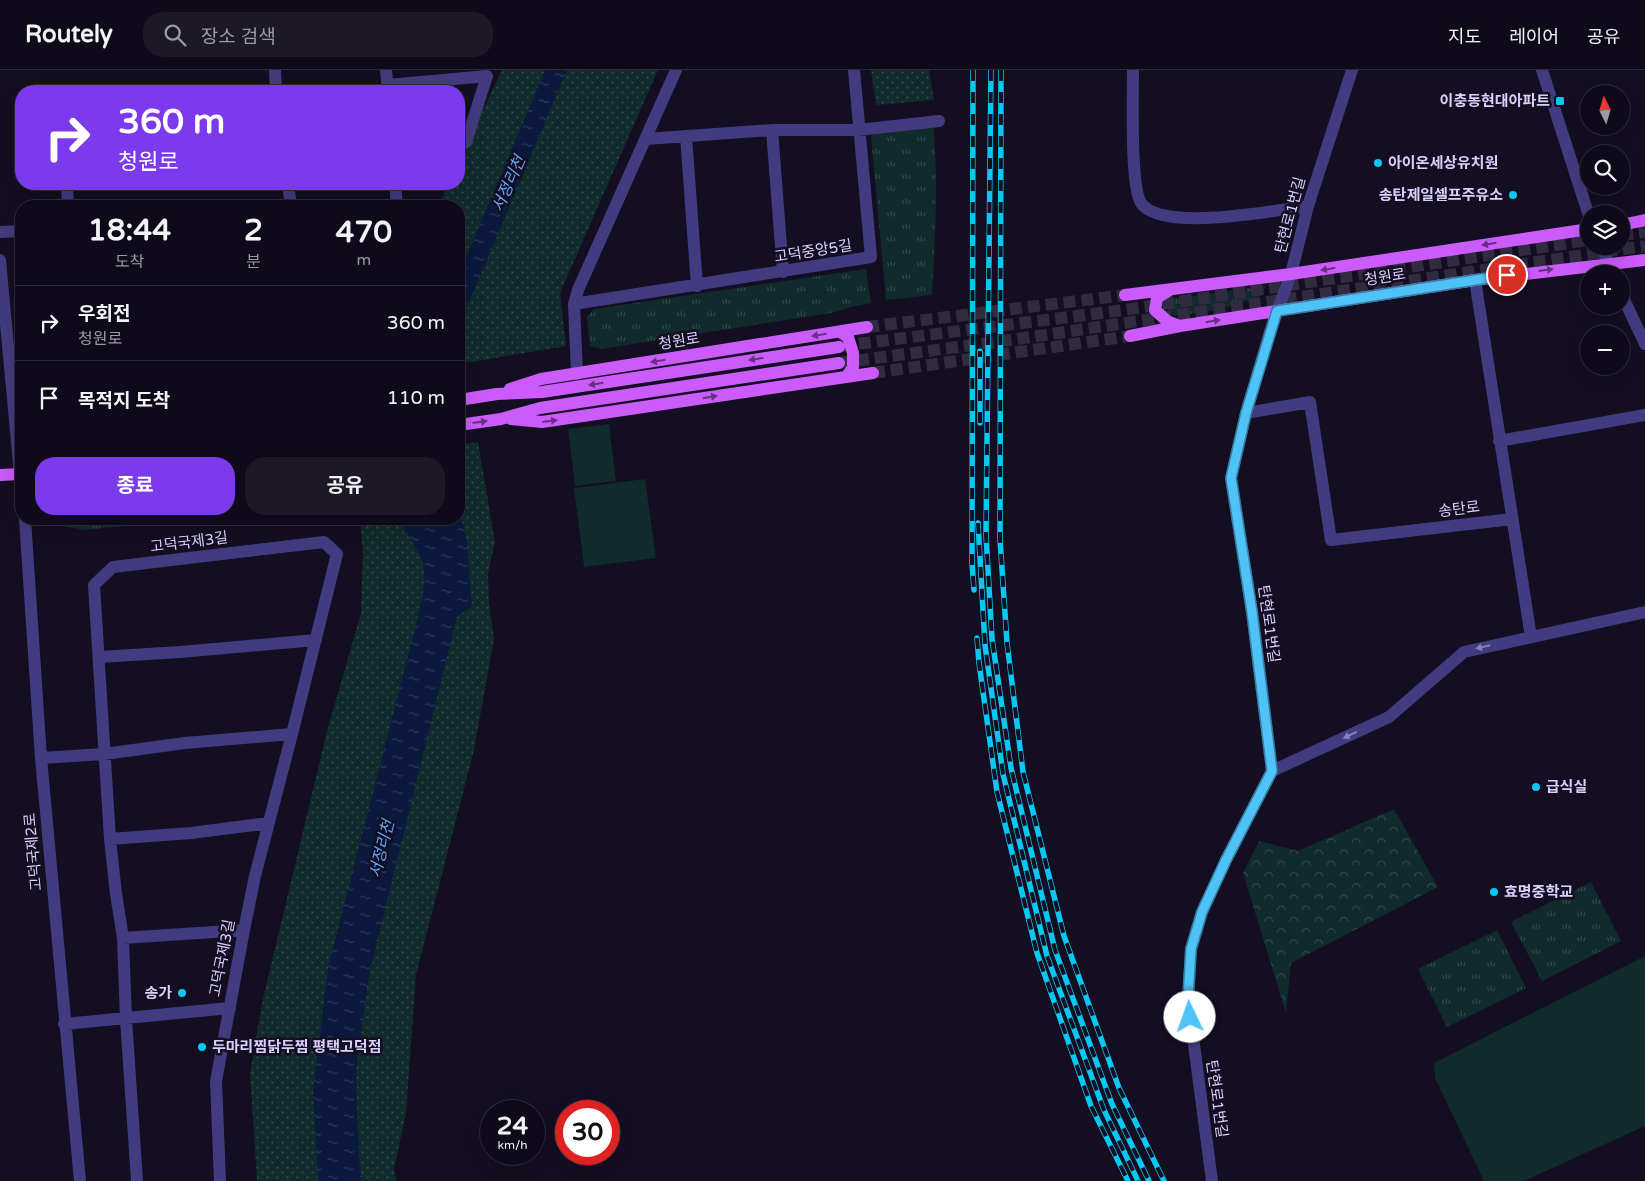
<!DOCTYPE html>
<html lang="ko">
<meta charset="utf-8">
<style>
body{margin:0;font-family:"Varela Round","Noto Sans KR",sans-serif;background:#1c1826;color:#f1f3f6;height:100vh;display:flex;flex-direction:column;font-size:19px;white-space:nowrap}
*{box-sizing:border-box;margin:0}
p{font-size:16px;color:#9b9aa2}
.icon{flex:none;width:28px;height:28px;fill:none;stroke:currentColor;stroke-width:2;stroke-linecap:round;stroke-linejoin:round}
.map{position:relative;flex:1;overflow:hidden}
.sheet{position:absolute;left:15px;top:130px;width:450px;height:325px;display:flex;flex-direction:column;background:#0e0a19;border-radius:20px;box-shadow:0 5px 20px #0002,0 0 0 1px #2e2b38}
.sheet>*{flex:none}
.top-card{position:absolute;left:15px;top:15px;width:450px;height:105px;border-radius:20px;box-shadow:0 5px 20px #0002,0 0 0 1px #2e2b38;background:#7c3aed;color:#fff;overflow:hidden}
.needle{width:32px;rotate:355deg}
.fabs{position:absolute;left:1580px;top:15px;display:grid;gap:10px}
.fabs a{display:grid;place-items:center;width:50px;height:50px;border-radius:50%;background:#0e0a19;box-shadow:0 5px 20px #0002,0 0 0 1px #2e2b38;font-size:25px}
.speed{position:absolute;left:480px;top:1030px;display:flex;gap:10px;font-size:25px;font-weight:700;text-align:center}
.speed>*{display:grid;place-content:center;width:65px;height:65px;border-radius:50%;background:#0e0a19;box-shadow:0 5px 20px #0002,0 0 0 1px #2e2b38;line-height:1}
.speed small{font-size:12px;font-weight:400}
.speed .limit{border:8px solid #d22;background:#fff;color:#111}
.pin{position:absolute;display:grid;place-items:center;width:42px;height:42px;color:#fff;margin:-21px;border:2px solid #fff;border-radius:50%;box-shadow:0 1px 5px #0007}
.me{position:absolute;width:55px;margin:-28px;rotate:357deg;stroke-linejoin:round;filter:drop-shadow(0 0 4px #0008)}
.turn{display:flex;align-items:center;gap:18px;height:105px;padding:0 20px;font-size:22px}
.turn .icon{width:65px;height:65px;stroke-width:2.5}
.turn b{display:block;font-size:35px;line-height:42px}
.eta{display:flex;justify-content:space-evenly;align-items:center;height:85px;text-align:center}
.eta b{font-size:30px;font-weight:700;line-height:35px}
.cta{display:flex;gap:10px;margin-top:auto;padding:10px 20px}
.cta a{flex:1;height:58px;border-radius:20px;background:#7c3aed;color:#fff;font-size:20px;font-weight:700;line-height:58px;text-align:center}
.cta a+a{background:#1c1826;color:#f1f3f6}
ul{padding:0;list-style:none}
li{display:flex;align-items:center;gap:15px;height:75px;padding:0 20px;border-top:1px solid #2e2b38}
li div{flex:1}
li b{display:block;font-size:19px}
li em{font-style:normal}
header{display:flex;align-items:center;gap:30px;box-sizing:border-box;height:70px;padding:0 25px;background:#0e0a19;border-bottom:1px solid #2e2b38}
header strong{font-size:24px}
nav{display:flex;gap:28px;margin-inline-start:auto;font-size:18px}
.search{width:350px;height:45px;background:#1c1826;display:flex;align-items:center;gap:12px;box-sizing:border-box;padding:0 18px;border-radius:20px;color:#9b9aa2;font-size:19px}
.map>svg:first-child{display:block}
.grass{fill:url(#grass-tufts)}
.forest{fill:url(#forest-crowns)}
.park{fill:url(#park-dots)}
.garden{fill:#112a2b}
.water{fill:url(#water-ripples)}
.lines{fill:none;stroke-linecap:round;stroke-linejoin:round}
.major-tunnel{stroke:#312b42;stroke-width:12;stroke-dasharray:12 6;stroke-linecap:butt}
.minor{stroke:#433b7f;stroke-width:12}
.major{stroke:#cb5bfa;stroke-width:12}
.rail-casing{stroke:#08c7f2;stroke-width:5.5}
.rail{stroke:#130e21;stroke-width:4;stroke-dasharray:11;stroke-linecap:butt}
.oneway{fill:#663183}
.oneway2{fill:#867eb8}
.route-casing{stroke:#337fa1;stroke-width:12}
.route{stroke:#4fc3f7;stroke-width:9}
.poi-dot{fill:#08c7f2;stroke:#130e21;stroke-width:2}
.labels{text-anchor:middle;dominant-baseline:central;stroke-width:5;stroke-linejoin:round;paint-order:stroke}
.poi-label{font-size:15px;font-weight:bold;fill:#d9d0fd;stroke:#130e21;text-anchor:start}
.street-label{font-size:15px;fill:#d9d0fd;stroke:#130e21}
.water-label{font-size:16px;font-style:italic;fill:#62a7fa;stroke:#130e21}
</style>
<header>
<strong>Routely</strong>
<div class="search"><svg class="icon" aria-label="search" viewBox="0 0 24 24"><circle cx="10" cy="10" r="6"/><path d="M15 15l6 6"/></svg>장소 검색</div>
<nav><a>지도</a><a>레이어</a><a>공유</a></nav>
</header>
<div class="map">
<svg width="1645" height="1111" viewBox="0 0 1645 1111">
<defs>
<pattern id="grass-tufts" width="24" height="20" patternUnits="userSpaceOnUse" patternTransform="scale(1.25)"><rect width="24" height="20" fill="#112a2b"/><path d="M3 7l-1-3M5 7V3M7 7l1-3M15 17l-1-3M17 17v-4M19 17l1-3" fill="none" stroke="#33484b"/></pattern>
<pattern id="forest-crowns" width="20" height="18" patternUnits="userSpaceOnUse" patternTransform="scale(1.25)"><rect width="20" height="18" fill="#112a2b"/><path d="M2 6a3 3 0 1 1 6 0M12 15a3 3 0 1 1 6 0" fill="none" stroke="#33484b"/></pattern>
<pattern id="park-dots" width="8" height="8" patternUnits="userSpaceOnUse" patternTransform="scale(1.25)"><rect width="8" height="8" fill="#112a2b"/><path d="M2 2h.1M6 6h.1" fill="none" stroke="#33484b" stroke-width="1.8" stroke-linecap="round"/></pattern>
<pattern id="water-ripples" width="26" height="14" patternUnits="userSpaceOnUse" patternTransform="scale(1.25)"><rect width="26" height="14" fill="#0b193d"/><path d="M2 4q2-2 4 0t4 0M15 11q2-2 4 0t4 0" fill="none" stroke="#2e395a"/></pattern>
</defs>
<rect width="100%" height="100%" fill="#130e21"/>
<path class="grass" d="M 933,53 C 939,110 935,168 932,225 L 886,230 L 871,67 L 881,56 Z
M 866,199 L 871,233 L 851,237 L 831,243 L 601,279 L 590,276 L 587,247 L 594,239 Z
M 1266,216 L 1260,226 L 1218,240 L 1174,246 L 1167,239 L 1171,229 Z
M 65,449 L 162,449 L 162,452 L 84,460 L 65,456 Z
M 1591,812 L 1621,871 L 1542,911 L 1511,852 Z
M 1497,860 L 1526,918 L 1447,957 L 1418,899 Z"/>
<path class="forest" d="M 1394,739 L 1438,817 L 1291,893 L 1286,943 L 1243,803 L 1259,771 L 1298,781 Z"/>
<path class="park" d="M 502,0 L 658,0 L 560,223 L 566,276 L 459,294 L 459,136 L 438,136 L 448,114 L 459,114 L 459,91 Z
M 871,0 L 929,0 L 934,30 L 876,35 Z
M 478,372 L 495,472 L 488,503 L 489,532 L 494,569 L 474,680 L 416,905 L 406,1043 L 394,1099 L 397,1111 L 257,1111 L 250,1004 L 262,933 L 327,661 L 361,543 L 363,483 L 360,449 L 459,449 L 459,375 Z"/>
<path class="garden" d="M 609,354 L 616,411 L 575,416 L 568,359 Z
M 645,409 L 656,488 L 584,497 L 574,418 Z
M 1645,886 L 1645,1056 L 1524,1111 L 1484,1111 L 1435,1008 L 1434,993 Z"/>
<path class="water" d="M 545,0 L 567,0 L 462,249 L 459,289 L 459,204 Z
M 459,439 L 467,472 L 472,537 L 457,546 L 369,905 L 356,1001 L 359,1090 L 362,1111 L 318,1111 L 313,1020 L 328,898 L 418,547 C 422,528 428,507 421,488 C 415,474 405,465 403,449 L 459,449 Z"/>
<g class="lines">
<path class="major-tunnel" d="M 1621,165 L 1645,162
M 867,257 L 1125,225
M 841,276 L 1124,240 L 1589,170
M 839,293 L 1024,268 L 1645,176
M 873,303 L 1130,266"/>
<path class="minor" d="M 275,0 L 276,21
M 386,0 L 388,21
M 1133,0 C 1133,25 1130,116 1141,133 C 1162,163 1275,140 1308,136
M 1542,0 L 1589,146
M 388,15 L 487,6 L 466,72
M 772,60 L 783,202
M 686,66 L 697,216
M 646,69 L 772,60 L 858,60 L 939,51
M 67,114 L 68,136
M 288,114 L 291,136
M 395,114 L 397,136
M 0,162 L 21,161
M 1601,176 L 1613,204
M 0,190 L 21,415
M 1475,210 L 1531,567
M 1621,223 L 1645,274
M 574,234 L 871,187 L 854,0
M 577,304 L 574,234 L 578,220 L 676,0
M 1246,343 L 1310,332 L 1331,470 L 1512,449
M 1499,371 L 1645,345
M 25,449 L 41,688 L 80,1111
M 99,587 L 180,582 L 316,570
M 41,688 L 104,684 L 185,673 L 292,664
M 1272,701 L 1389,647 L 1464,582 L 1645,542
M 110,769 L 191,763 L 269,753
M 123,868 L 244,860
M 64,954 L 230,938
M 137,1111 L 126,949 L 123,868 L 116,824 L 110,769 L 94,515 L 113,497 L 324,472 L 337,484 L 292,664 L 255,806 L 244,860 L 216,1011 L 220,1111
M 1212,1111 L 1188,929 L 1191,879 L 1202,842 L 1226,790 L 1272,701 L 1252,542 L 1231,408 L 1246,343 L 1272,255 L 1291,204 L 1308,136 L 1352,0"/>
<path class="major" d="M 1621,155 L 1645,150
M 1170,220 L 1157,228 L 1155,240 L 1167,251 L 1180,256
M 1125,225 L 1291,204 L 1589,159
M 840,262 L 848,267 L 853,283 L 853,298 L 846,307
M 1130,266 L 1180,256 L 1475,210 L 1645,190
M 510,319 L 541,309 L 867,257
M 459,330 L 497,324 L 542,322 L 839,277
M 511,349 L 542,352 L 873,303
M 459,355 L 501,349 L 540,338 L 839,293
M 0,405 L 21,404"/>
<defs>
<path id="rail" d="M 973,0 L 972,493 L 974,520
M 991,0 L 986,465 L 992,569 L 1011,698 L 1055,880 L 1112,1034 L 1149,1111
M 1001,0 L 1000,469 L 1007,573 L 1023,702 L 1064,866 L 1119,1018 L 1164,1111
M 980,353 L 980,281
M 978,453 L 985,575 L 1003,704 L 1047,886 L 1104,1040 L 1138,1111
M 977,568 L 979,593 L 997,722 L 1037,883 L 1091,1036 L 1128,1111"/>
</defs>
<use href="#rail" class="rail-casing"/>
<use href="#rail" class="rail"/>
</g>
<defs><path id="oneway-solid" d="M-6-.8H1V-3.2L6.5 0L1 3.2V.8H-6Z" transform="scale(1.25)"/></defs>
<g class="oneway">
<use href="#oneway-solid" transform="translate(1489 174) rotate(171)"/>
<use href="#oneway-solid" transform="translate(1328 199) rotate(171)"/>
<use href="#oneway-solid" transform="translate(1546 200) rotate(-7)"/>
<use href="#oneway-solid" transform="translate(1213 251) rotate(-9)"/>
<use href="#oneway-solid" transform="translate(819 265) rotate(171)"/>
<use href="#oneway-solid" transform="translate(756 289) rotate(171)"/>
<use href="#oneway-solid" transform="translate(658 291) rotate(171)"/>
<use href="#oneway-solid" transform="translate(596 314) rotate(171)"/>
<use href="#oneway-solid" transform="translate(710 327) rotate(-9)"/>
<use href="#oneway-solid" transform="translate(550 351) rotate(-7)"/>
<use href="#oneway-solid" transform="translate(480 352) rotate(-8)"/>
</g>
<g class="oneway2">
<use href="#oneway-solid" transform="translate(1483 577) rotate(167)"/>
<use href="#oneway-solid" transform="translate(1350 665) rotate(155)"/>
</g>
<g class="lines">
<defs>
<path id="route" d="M 1190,947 L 1188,929 L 1191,879 L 1202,842 L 1226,790 L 1272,701 L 1252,542 L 1231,408 L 1246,343 L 1277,241 L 1507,205"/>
</defs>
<use href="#route" class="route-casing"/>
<use href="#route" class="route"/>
</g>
<g class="poi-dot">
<rect x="1555" y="26" width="10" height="10" rx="2.5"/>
<circle cx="1378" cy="93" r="5"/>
<circle cx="1513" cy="125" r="5"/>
<circle cx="1536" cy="717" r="5"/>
<circle cx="1494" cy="822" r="5"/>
<circle cx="182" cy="923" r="5"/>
<circle cx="202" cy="977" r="5"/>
</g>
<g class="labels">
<g class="poi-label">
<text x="1550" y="31" text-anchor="end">이충동현대아파트</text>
<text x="1388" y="93">아이온세상유치원</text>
<text x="1503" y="125" text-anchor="end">송탄제일셀프주유소</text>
<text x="1546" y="717">급식실</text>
<text x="1504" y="822">효명중학교</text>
<text x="172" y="923" text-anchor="end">송가</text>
<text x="212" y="977">두마리찜닭두찜 평택고덕점</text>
</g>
<g class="street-label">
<text transform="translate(1290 145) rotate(-75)">탄현로1번길</text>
<text transform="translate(813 181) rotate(-9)">고덕중앙5길</text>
<text transform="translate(1385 207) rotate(-9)">청원로</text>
<text transform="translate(679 271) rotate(-9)">청원로</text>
<text transform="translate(1459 439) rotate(-7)">송탄로</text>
<text transform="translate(189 472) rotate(-7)">고덕국제3길</text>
<text transform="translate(1269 554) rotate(82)">탄현로1번길</text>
<text transform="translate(33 782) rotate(-95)">고덕국제2로</text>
<text transform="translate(222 888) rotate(-79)">고덕국제3길</text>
<text transform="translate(1217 1029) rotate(82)">탄현로1번길</text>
</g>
<g class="water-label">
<text transform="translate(509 114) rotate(-66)">서정리천</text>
<text transform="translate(382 779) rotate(-76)">서정리천</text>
</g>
</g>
</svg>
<div class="fabs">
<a><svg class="needle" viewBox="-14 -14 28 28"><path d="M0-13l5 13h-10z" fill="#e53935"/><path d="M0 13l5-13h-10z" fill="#9b9aa2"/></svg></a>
<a><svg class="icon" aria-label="search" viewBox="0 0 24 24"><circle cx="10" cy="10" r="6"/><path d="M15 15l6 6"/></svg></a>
<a><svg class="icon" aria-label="layers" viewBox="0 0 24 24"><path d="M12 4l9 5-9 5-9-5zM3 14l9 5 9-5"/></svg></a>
<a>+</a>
<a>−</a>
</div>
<div class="speed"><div>24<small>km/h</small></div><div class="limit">30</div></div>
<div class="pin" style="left:1507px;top:205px;background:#d93025"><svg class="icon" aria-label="arrive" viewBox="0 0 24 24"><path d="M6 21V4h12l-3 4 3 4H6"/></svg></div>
<svg class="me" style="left:1190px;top:947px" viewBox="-20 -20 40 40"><circle r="19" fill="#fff"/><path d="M0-13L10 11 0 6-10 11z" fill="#4fc3f7"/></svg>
<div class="top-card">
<div class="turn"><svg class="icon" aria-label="right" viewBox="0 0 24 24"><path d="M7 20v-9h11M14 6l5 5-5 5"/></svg><div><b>360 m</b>청원로</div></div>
</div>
<section class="sheet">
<div class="eta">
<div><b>18:44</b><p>도착</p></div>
<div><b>2</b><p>분</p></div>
<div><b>470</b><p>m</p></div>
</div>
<ul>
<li><svg class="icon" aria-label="right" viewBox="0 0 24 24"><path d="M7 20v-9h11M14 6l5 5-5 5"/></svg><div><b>우회전</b><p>청원로</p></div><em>360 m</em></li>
<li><svg class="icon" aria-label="arrive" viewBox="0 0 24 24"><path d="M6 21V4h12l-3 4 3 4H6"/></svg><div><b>목적지 도착</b></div><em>110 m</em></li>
</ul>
<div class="cta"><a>종료</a><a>공유</a></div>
</section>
</div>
